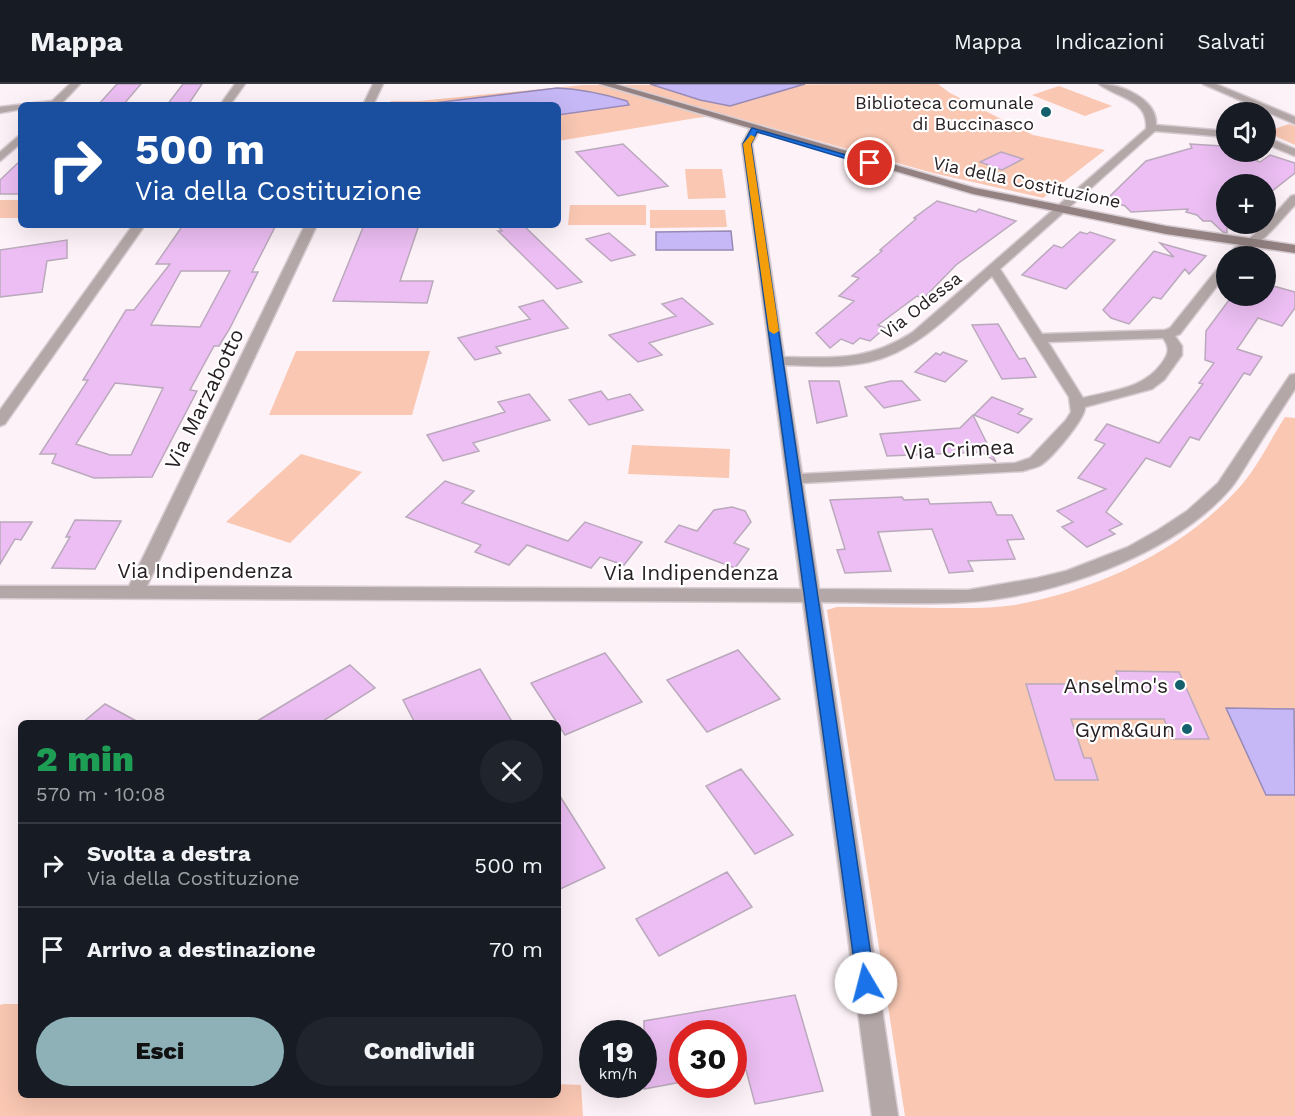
<!DOCTYPE html>
<html lang="it">
<meta charset="utf-8">
<style>
body{margin:0;font-family:"Work Sans",sans-serif;background:#20242c;color:#f1f3f6;height:100vh;display:flex;flex-direction:column;font-size:22px;white-space:nowrap}
*{box-sizing:border-box;margin:0}
p{font-size:20px;color:#9ea1a6}
.icon{flex:none;width:33px;height:33px;fill:none;stroke:currentColor;stroke-width:2;stroke-linecap:round;stroke-linejoin:round}
.map{position:relative;flex:1;overflow:hidden}
.panel{position:absolute;left:18px;top:636px;width:543px;height:378px;display:flex;flex-direction:column;background:#171b24;border-radius:9px;box-shadow:0 6px 24px #0002}
.panel>*{flex:none}
.hud{position:absolute;left:18px;top:18px;width:543px;height:126px;border-radius:9px;box-shadow:0 6px 24px #0002;background:#1a4fa0;color:#fff;overflow:hidden}
.fabs{position:absolute;left:1216px;top:18px;display:grid;gap:12px}
.fabs a{display:grid;place-items:center;width:60px;height:60px;border-radius:50%;background:#171b24;box-shadow:0 6px 24px #0002;font-size:30px}
.speed{position:absolute;left:579px;top:936px;display:flex;gap:12px;font-size:30px;font-weight:700;text-align:center}
.speed>*{display:grid;place-content:center;width:78px;height:78px;border-radius:50%;background:#171b24;box-shadow:0 6px 24px #0002;line-height:1}
.speed small{font-size:15px;font-weight:400}
.speed .limit{border:9px solid #d22;background:#fff;color:#111}
.pin{position:absolute;display:grid;place-items:center;width:51px;height:51px;color:#fff;margin:-26px;border:3px solid #fff;border-radius:50%;box-shadow:0 2px 6px #0007}
.me{position:absolute;width:66px;margin:-33px;rotate:352deg;stroke-linejoin:round;filter:drop-shadow(0 0 4px #0008)}
.turn{display:flex;align-items:center;gap:21px;height:126px;padding:0 18px;font-size:27px}
.turn .icon{width:78px;height:78px;stroke-width:2.5}
.turn b{display:block;font-size:42px;line-height:51px}
.round{display:grid;place-items:center;flex:none;width:63px;height:63px;border-radius:32px;background:#20242c}
.head{display:flex;align-items:center;justify-content:space-between;height:102px;padding:0 18px}
h1{font-size:36px;font-weight:800;line-height:45px;color:#1e9e55}
.action{display:flex;gap:12px;margin-top:auto;padding:12px 18px}
.action a{flex:1;height:69px;border-radius:36px;background:#8eb1b8;color:#111;font-size:24px;font-weight:800;line-height:69px;text-align:center}
.action a+a{background:#20242c;color:#f1f3f6}
ul{padding:0;list-style:none}
li{display:flex;align-items:center;gap:18px;height:84px;padding:0 18px;border-top:2px solid #363941}
li div{flex:1}
li b{display:block;font-size:22px}
li em{font-style:normal}
header{display:flex;align-items:center;gap:36px;box-sizing:border-box;height:84px;padding:0 30px;background:#171b24;border-bottom:2px solid #363941}
header strong{font-size:28px}
nav{display:flex;gap:33px;margin-inline-start:auto;font-size:21px}
.map>svg:first-child{display:block}
.green{fill:#f9c7b2}
.water{fill:#c6b8f6;stroke:#978ab7;stroke-width:1.5}
.building{fill:#ecbef3;stroke:#baa9bc;stroke-width:1.5;fill-rule:evenodd}
.lines{fill:none;stroke-linecap:round;stroke-linejoin:round}
.street-casing{stroke:#d7ccd1;stroke-width:3}
.secondary-casing{stroke:#d7ccd1;stroke-width:3}
.street{fill:#b4a7a8;fill-rule:evenodd}
.secondary{fill:#948282;fill-rule:evenodd}
.route{fill:#1a73e8;stroke:#114b97;stroke-width:1.5}
.slow{fill:#f59e0b}
.poi-dot{fill:#14606d;stroke:#fff;stroke-width:2}
.labels{text-anchor:middle;dominant-baseline:central;stroke-width:4.5;stroke-linejoin:round;paint-order:stroke}
.far-poi-label{font-size:18px;fill:#292024;stroke:#fff;text-anchor:end}
.far-street-label{font-size:18px;fill:#292024;stroke:#fff}
.street-label{font-size:21px;fill:#292024;stroke:#fff}
.poi-label{font-size:21px;fill:#292024;stroke:#fff;text-anchor:end}
</style>
<header>
<strong>Mappa</strong>
<nav><a>Mappa</a><a>Indicazioni</a><a>Salvati</a></nav>
</header>
<div class="map">
<svg width="1295" height="1032" viewBox="0 0 1295 1032">
<rect width="100%" height="100%" fill="#fdf2f7"/>
<path class="green" d="M 938,0 L 950,9 L 1033,51 L 1105,66 L 1043,114 L 933,89 L 726,31 L 696,34 L 558,57 L 558,21 L 389,21 L 391,17 L 419,17 L 583,1 Z
M 1059,2 L 1112,22 L 1085,32 L 1032,11 Z
M 1289,40 L 1295,42 L 1295,61 L 1266,48 Z
M 685,85 L 722,85 L 726,114 L 688,115 Z
M 0,116 L 21,116 L 21,134 L 0,134 Z
M 570,121 L 646,121 L 646,141 L 568,141 Z
M 650,126 L 725,126 L 727,143 L 650,144 Z
M 296,267 L 430,267 L 412,331 L 269,331 Z
M 1285,333 L 1295,334 L 1295,1032 L 905,1032 L 827,526 L 837,523 C 871,523 904,523 938,524 C 963,524 990,525 1015,521 C 1097,506 1181,467 1238,405 C 1257,385 1270,356 1285,333 Z
M 632,361 L 730,365 L 729,394 L 628,390 Z
M 301,370 L 362,388 L 290,459 L 226,438 Z
M 3,920 L 21,920 L 21,1011 L 558,1011 L 558,1000 L 581,1001 L 583,1032 L 0,1032 L 0,921 Z"/>
<path class="water" d="M 650,0 L 805,0 L 730,22 L 700,16 Z
M 557,4 C 581,5 604,10 627,17 L 629,21 L 558,31 L 558,21 L 417,21 Z
M 731,147 L 733,166 L 656,166 L 656,148 Z
M 1226,624 L 1294,625 L 1295,711 L 1266,711 Z"/>
<path class="building" d="M 117,0 L 141,0 L 123,21 L 98,21 Z
M 183,0 L 202,0 L 188,21 L 167,21 Z
M 623,60 L 668,102 L 618,112 L 576,68 Z
M 1190,60 L 1222,62 L 1227,65 L 1227,68 L 1234,68 L 1260,78 L 1270,71 L 1295,79 L 1295,89 L 1266,112 L 1266,100 L 1227,100 L 1227,149 L 1223,148 L 1211,137 L 1203,137 L 1197,131 L 1186,128 L 1188,125 L 1131,128 L 1125,122 L 1113,118 L 1116,115 L 1109,113 L 1146,77 L 1192,64 Z
M 1001,68 L 1023,75 L 1002,86 L 980,78 Z
M 21,76 L 21,110 L 0,110 L 0,96 Z
M 937,117 L 976,128 L 979,125 L 1016,137 L 956,181 L 924,214 L 917,212 L 878,241 L 885,244 L 870,257 L 860,254 L 853,260 L 841,255 L 830,264 L 816,249 L 854,217 L 839,212 L 859,194 L 852,192 L 882,167 L 880,166 L 916,135 L 914,134 Z
M 183,141 L 276,141 L 252,188 L 258,188 L 230,244 L 219,262 L 214,262 L 190,306 L 197,307 L 152,393 L 94,394 L 52,379 L 56,370 L 40,370 L 88,296 L 83,296 L 126,226 L 134,226 L 170,180 L 156,180 ZM 181,187 L 230,187 L 200,243 L 151,241 ZM 115,299 L 163,304 L 131,371 L 110,371 L 76,360 Z
M 364,141 L 419,141 L 400,197 L 433,197 L 427,219 L 333,217 Z
M 497,141 L 523,141 L 582,198 L 557,205 L 498,147 L 502,147 Z
M 1080,148 L 1087,150 L 1090,148 L 1115,156 L 1066,205 L 1022,191 L 1054,161 L 1062,164 Z
M 609,149 L 635,171 L 611,177 L 586,155 Z
M 67,156 L 67,174 L 47,177 L 42,208 L 0,213 L 0,166 Z
M 1160,159 L 1206,172 L 1189,190 L 1185,185 L 1161,215 L 1153,213 L 1129,240 L 1111,234 L 1103,226 L 1154,167 L 1174,173 Z
M 1266,200 L 1295,208 L 1295,224 L 1282,242 L 1258,234 L 1237,265 L 1262,273 L 1250,291 L 1244,289 L 1199,356 L 1190,353 L 1170,383 L 1146,374 L 1106,428 L 1122,440 L 1109,446 L 1115,450 L 1087,463 L 1062,443 L 1073,438 L 1057,427 L 1106,405 L 1078,394 L 1105,360 L 1095,356 L 1107,340 L 1159,359 L 1203,300 L 1199,299 L 1214,279 L 1205,276 L 1206,247 L 1232,212 L 1266,212 Z
M 682,214 L 713,240 L 649,259 L 662,271 L 638,278 L 609,251 L 676,232 L 662,220 Z
M 543,216 L 568,244 L 496,263 L 501,269 L 475,276 L 458,254 L 530,235 L 519,223 Z
M 998,240 L 1019,275 L 1025,274 L 1036,293 L 1002,295 L 972,241 Z
M 943,268 L 967,277 L 945,298 L 915,288 L 936,269 L 940,271 Z
M 809,297 L 839,297 L 847,332 L 817,339 Z
M 891,297 L 902,297 L 920,316 L 884,324 L 865,303 Z
M 601,307 L 608,316 L 630,310 L 643,326 L 589,341 L 569,316 Z
M 529,310 L 550,336 L 473,359 L 479,367 L 443,377 L 427,351 L 505,328 L 498,318 Z
M 992,313 L 1023,325 L 1018,330 L 1032,335 L 1018,349 L 974,331 Z
M 973,331 L 996,378 L 982,368 L 887,372 L 880,350 L 960,344 Z
M 445,397 L 474,407 L 462,419 L 568,457 L 585,438 L 642,458 L 624,481 L 600,473 L 591,484 L 527,461 L 509,481 L 475,468 L 481,461 L 406,433 Z
M 902,413 L 904,416 L 928,415 L 930,420 L 991,418 L 997,431 L 1012,431 L 1024,455 L 1007,456 L 1015,475 L 968,477 L 973,487 L 949,489 L 932,445 L 878,448 L 891,487 L 845,489 L 837,466 L 845,465 L 830,416 Z
M 732,423 L 745,427 L 751,438 L 734,459 L 749,465 L 735,484 L 665,458 L 679,441 L 697,447 L 714,426 Z
M 75,436 L 121,437 L 95,485 L 52,484 L 70,453 L 66,453 Z
M 0,438 L 32,438 L 21,456 L 15,455 L 0,480 Z
M 738,566 L 780,615 L 707,648 L 667,596 Z
M 605,569 L 642,618 L 565,651 L 531,599 Z
M 350,581 L 375,604 L 320,639 L 254,639 Z
M 480,585 L 513,639 L 415,639 L 403,616 Z
M 1116,587 L 1179,588 L 1209,655 L 1172,655 L 1164,635 L 1071,635 L 1084,674 L 1091,674 L 1098,696 L 1055,696 L 1026,600 L 1121,600 Z
M 105,620 L 140,639 L 82,639 Z
M 741,685 L 793,751 L 755,770 L 706,702 Z
M 558,709 L 605,784 L 558,806 Z
M 727,788 L 752,823 L 659,872 L 636,835 Z
M 795,911 L 823,1007 L 755,1020 L 746,986 L 734,989 L 734,950 L 682,950 L 682,998 L 644,1005 L 644,937 Z"/>
<g class="lines">
<defs>
<path id="street" d="M 70,0 L 80,0 L 60,21 L 21,21 L 21,25 L 0,29 L 0,23 L 52,17 Z
M 235,0 L 245,0 L 230,21 L 220,21 Z
M 373,0 L 383,0 L 373,21 L 363,21 Z
M 1099,0 C 1121,0 1158,15 1156,41 L 1227,47 L 1227,53 L 1155,47 L 1000,185 L 1042,250 L 1165,246 L 1170,244 L 1223,178 L 1227,177 L 1227,189 L 1180,250 L 1175,252 L 1182,262 L 1182,271 L 1164,296 L 1152,305 L 1085,323 C 1086,334 1052,374 1041,381 C 1036,384 1028,385 1023,387 L 803,399 L 819,505 L 968,506 L 1037,494 L 1066,487 L 1128,463 L 1158,446 L 1187,427 L 1218,399 L 1290,291 L 1295,290 L 1295,305 C 1282,325 1268,346 1255,367 C 1247,379 1240,393 1230,405 C 1173,471 1053,513 967,518 C 919,521 869,518 821,518 L 898,1032 L 872,1032 L 803,518 L 0,514 L 0,502 L 129,502 L 305,141 L 317,141 L 147,502 L 801,505 L 742,60 L 751,43 L 755,42 L 760,45 L 752,60 L 784,273 C 836,274 868,277 913,248 L 1146,45 C 1149,15 1117,14 1099,0 ZM 992,192 L 1069,313 L 1071,328 L 1066,336 L 1030,374 L 1015,379 L 802,390 L 785,281 C 813,282 841,284 869,278 C 919,267 955,225 992,192 ZM 1163,254 C 1170,264 1169,269 1162,279 C 1143,305 1114,306 1083,314 L 1048,258 Z
M 1203,0 L 1216,0 L 1295,33 L 1295,40 Z
M 21,50 L 21,59 L 0,77 L 0,68 Z
M 1266,53 L 1295,65 L 1295,72 L 1266,60 Z
M 1295,111 L 1295,121 C 1277,139 1255,172 1228,172 L 1235,163 L 1249,155 L 1266,140 L 1291,112 Z
M 133,141 L 145,141 L 5,340 L 0,342 L 0,326 Z"/>
<path id="secondary" d="M 600,0 L 615,0 L 975,104 L 1166,142 L 1295,161 L 1295,169 L 1166,150 L 973,110 Z"/>
</defs>
<use href="#street" class="street-casing"/>
<use href="#secondary" class="secondary-casing"/>
<use href="#street" class="street"/>
<use href="#secondary" class="secondary"/>
</g>
<path class="route" d="M 752,44 L 874,79 L 867,81 L 757,48 L 751,60 L 875,899 L 873,905 L 866,908 L 860,905 L 857,899 L 743,60 Z"/>
<path class="slow" d="M 751,51 L 755,53 L 751,60 L 779,247 L 774,250 L 769,247 L 743,60 Z"/>
<g class="poi-dot">
<circle cx="1046" cy="28" r="6"/>
<circle cx="1180" cy="601" r="6"/>
<circle cx="1187" cy="645" r="6"/>
</g>
<g class="labels">
<g class="far-poi-label">
<text x="1034" y="18">Biblioteca comunale<tspan x="1034" dy="21">di Buccinasco</tspan></text>
</g>
<g class="far-street-label">
<text transform="translate(1027 98) rotate(12)">Via della Costituzione</text>
<text transform="translate(921 221) rotate(-38)">Via Odessa</text>
</g>
<g class="street-label">
<text transform="translate(204 315) rotate(-64)">Via Marzabotto</text>
<text transform="translate(959 365) rotate(-3)">Via Crimea</text>
<text x="205" y="486">Via Indipendenza</text>
<text x="691" y="488">Via Indipendenza</text>
</g>
<g class="poi-label">
<text x="1168" y="601">Anselmo's</text>
<text x="1175" y="645">Gym&amp;Gun</text>
</g>
</g>
</svg>
<div class="fabs">
<a><svg class="icon" aria-label="sound" viewBox="0 0 24 24"><path d="M4 9h4l5-4v14l-5-4H4zM17 9q2 3 0 6"/></svg></a>
<a>+</a>
<a>−</a>
</div>
<div class="speed"><div>19<small>km/h</small></div><div class="limit">30</div></div>
<div class="pin" style="left:870px;top:79px;background:#d93025"><svg class="icon" aria-label="arrive" viewBox="0 0 24 24"><path d="M6 21V4h12l-3 4 3 4H6"/></svg></div>
<svg class="me" style="left:866px;top:899px" viewBox="-20 -20 40 40"><circle r="19" fill="#fff"/><path d="M0-13L10 11 0 6-10 11z" fill="#1a73e8"/></svg>
<div class="hud">
<div class="turn"><svg class="icon" aria-label="right" viewBox="0 0 24 24"><path d="M7 20v-9h11M14 6l5 5-5 5"/></svg><div><b>500 m</b>Via della Costituzione</div></div>
</div>
<section class="panel">
<div class="head"><div><h1>2 min</h1><p>570 m · 10:08</p></div><a class="round"><svg class="icon" aria-label="close" viewBox="0 0 24 24"><path d="M6 6l12 12M18 6L6 18"/></svg></a></div>
<ul>
<li><svg class="icon" aria-label="right" viewBox="0 0 24 24"><path d="M7 20v-9h11M14 6l5 5-5 5"/></svg><div><b>Svolta a destra</b><p>Via della Costituzione</p></div><em>500 m</em></li>
<li><svg class="icon" aria-label="arrive" viewBox="0 0 24 24"><path d="M6 21V4h12l-3 4 3 4H6"/></svg><div><b>Arrivo a destinazione</b></div><em>70 m</em></li>
</ul>
<div class="action"><a>Esci</a><a>Condividi</a></div>
</section>
</div>
